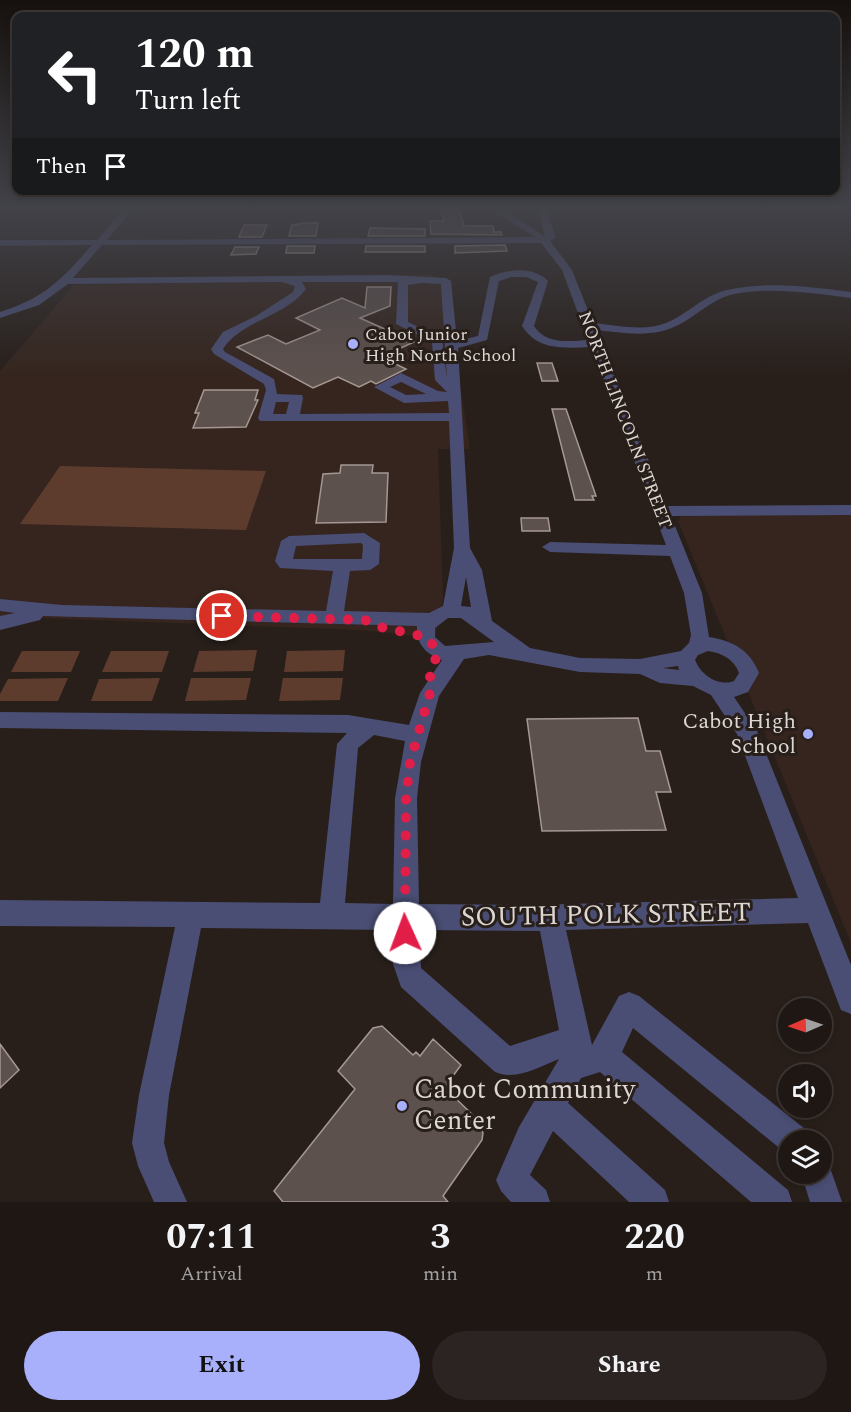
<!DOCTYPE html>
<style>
body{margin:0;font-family:Spectral,serif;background:#2b2422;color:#f1f3f6;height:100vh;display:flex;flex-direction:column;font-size:22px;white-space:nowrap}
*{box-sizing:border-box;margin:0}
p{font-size:20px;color:#a19fa0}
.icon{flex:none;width:33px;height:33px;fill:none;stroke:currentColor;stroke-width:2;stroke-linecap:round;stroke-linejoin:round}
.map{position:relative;height:1202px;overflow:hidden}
.sheet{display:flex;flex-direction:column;background:#1e1714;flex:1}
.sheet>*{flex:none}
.top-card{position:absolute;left:12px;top:12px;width:828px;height:183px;border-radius:12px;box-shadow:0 3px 9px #0003,0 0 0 2px #3c3634;background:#202124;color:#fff;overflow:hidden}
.needle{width:39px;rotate:268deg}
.controls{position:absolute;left:778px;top:998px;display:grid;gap:12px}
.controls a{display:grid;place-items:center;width:54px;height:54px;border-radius:50%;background:#1e1714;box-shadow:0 3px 9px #0003,0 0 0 2px #3c3634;font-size:30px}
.pin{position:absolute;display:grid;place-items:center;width:51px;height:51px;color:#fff;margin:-26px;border:3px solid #fff;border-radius:50%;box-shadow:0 2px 6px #0007}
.me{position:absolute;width:66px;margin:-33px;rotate:358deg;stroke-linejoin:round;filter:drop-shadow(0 0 4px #0008)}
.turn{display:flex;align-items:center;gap:21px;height:126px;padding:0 24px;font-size:27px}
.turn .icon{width:78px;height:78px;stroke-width:2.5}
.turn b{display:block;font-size:42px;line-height:51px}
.then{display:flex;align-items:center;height:57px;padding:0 24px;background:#0003;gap:12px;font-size:22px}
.eta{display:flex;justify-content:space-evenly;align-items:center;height:102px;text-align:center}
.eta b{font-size:36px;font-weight:700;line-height:42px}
.action{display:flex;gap:12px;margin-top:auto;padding:12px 24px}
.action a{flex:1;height:69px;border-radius:36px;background:#a8b0fc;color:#111;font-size:24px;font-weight:700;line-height:69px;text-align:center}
.action a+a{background:#2b2422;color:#f1f3f6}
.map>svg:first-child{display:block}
.built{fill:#35251e}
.green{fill:#5e3c2d}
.building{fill:#5d514d;stroke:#a59893;stroke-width:1.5}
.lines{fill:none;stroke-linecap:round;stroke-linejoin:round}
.minor{fill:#4a4e74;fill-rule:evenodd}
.route{stroke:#e11d48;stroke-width:10;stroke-dasharray:0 18}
.poi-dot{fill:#a8b0fc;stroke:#281f1a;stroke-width:2}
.labels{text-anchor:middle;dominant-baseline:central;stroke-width:6;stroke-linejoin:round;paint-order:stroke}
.far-poi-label{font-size:18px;fill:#ddd7d4;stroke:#281f1a;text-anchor:start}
.far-street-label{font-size:18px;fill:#ddd7d4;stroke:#281f1a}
.poi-label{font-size:22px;fill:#ddd7d4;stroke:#281f1a;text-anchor:end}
.near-street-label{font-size:27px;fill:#ddd7d4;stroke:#281f1a}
.near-poi-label{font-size:27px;fill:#ddd7d4;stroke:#281f1a;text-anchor:start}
</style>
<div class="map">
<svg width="851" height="1202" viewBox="0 0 851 1202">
<rect width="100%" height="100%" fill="#281f1a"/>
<path class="built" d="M 332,275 L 429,275 L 450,281 L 458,370 L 470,449 L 438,449 L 443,598 L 435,638 L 361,630 L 39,618 L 0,630 L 0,371 L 74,285 L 280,282 Z
M 851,510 L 851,943 L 678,521 L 682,514 Z"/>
<path class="green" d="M 60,466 L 266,471 L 246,530 L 20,524 Z
M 257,650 L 253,671 L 193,672 L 199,651 Z
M 345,650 L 343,671 L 284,672 L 287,651 Z
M 22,651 L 80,651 L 71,672 L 11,672 Z
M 111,651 L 169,651 L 162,672 L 102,672 Z
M 68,678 L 58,701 L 0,701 L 0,694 L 8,679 Z
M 160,678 L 152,701 L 91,701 L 99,679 Z
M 191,678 L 251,678 L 246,700 L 185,701 Z
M 283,678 L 343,678 L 340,700 L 279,701 Z"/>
<path class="building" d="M 459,209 L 464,226 L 493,226 L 494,232 L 501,232 L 502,235 L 431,234 L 430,221 L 444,221 L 441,211 Z
M 304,223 L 318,223 L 316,236 L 289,236 L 292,225 Z
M 244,225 L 267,225 L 262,237 L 239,237 Z
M 370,228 L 425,229 L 425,236 L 368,236 Z
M 505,245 L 507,251 L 455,253 L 455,246 Z
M 287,246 L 315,246 L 314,253 L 286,253 Z
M 366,246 L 425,246 L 425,252 L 365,252 Z
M 235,247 L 259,247 L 256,254 L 231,255 Z
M 367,287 L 391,287 L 390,306 L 360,318 L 414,342 L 381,357 L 406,369 L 376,384 L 371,381 L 359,387 L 338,377 L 313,388 L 237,347 L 268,335 L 286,344 L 320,330 L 296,318 L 342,298 L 365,308 Z
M 537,363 L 552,363 L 558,381 L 542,381 Z
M 204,390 L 258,390 L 255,400 L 258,400 L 246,427 L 193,428 L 199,413 L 195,413 Z
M 552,409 L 566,409 L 596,496 L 592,496 L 594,500 L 575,500 Z
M 341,465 L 373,465 L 372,473 L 388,473 L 386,522 L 316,523 L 323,474 L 340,473 Z
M 521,518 L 548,518 L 550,531 L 522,531 Z
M 638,718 L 646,751 L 660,751 L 671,792 L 656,792 L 666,830 L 542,831 L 527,719 Z
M 382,1026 L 413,1055 L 416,1052 L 420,1056 L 433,1039 L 461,1065 L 447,1084 L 452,1088 L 449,1092 L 478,1120 L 483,1133 L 482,1140 L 443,1196 L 448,1202 L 283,1202 L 274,1191 L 355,1089 L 338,1071 L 373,1028 Z
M 0,1044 L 19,1070 L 0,1088 Z"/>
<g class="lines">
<path class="minor" d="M 124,209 L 133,209 L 107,240 L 535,237 L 490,209 L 508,212 L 545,237 L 538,209 L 546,209 L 556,237 L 550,241 L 572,270 L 593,323 C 616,325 644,332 666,323 C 688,314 704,295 727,290 C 766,281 811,287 851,292 L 851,298 C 813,293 768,286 730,295 C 712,300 698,314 682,323 C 655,339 625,333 596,330 L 667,506 L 851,505 L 851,515 L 671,516 L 702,593 L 709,637 C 733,641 750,650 759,673 L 748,692 L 734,697 L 757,731 L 851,965 L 851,1014 L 841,1010 L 808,923 L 566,930 L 592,1045 L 619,996 L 629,992 L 639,996 L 805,1129 L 810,1140 L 789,1140 L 789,1154 L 783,1151 L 633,1028 L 622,1052 L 788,1190 L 792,1202 L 751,1202 L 600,1072 L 581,1078 L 568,1103 L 665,1190 L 669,1202 L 629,1202 L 553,1131 L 530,1175 L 546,1190 L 550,1202 L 511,1202 L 501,1191 L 496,1180 L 519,1127 L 559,1059 C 539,1067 516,1081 495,1072 L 401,987 L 393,964 L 393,930 L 201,928 L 169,1095 L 164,1143 L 169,1162 L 187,1202 L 154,1202 L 138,1166 L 132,1143 L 139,1095 L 175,927 L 0,926 L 0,900 L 320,903 L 337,744 L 347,733 L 0,728 L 0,712 L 348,715 L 409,725 L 420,693 L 442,660 C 426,654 416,644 417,626 L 43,616 L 40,620 L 0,630 L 0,616 L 15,613 L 0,611 L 0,599 L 62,605 L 326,611 L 333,571 L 280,568 L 275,561 L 281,541 L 289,536 L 364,533 L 380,543 L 379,564 L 370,570 L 350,571 L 344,611 L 429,613 L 443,606 L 454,548 L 449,421 L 260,421 L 258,418 L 266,390 L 264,384 L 214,354 L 211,349 L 223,332 L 256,316 L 293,292 L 295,286 L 282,282 L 68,284 L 39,305 L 0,318 L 0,312 C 45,298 62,279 92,245 L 0,246 L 0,240 L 97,240 ZM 541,243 L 562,270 L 588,340 C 569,341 546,345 534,326 L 548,281 C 533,266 508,269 490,277 L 478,336 L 457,341 L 451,281 L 446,278 L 386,275 L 73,278 L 102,245 ZM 512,277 L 526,277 L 538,282 L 522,326 C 538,351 564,348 591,347 L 666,545 L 550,542 L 542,547 L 550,552 L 670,556 L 684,593 L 691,635 L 689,643 L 681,651 L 640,659 L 580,658 L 530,648 L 492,621 L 482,570 L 470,548 L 458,348 L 487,340 L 499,281 ZM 302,282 L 398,282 L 396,324 L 432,342 L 435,380 L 447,392 L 438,391 L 401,373 L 374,387 L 404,403 L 448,401 L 449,413 L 300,414 L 303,398 L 302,395 L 277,394 L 274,379 L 225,352 L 223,349 C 242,320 285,317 306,289 ZM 422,283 L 441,284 L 447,379 L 442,338 L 408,322 L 408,285 ZM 401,382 L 426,394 L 406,395 L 390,387 ZM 276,402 L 289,402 L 286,414 L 273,414 ZM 361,543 L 363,545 L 362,559 L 293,559 L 296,546 ZM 466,577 L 471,607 L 461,606 ZM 448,618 L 461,618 L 494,642 L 445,646 L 435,637 L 435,628 ZM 708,651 C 722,653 734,659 739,673 L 734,681 C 718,687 701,675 695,660 L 698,655 ZM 489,655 L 580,672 L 640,674 L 660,683 L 693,686 L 711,695 L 737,734 L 798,898 L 530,905 L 419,904 L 417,798 L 421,762 L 439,696 L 464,659 ZM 678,666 L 679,670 L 663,668 ZM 374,735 L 405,741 L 395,798 L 393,904 L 345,903 L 358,748 ZM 419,930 L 540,931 L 559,1030 L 510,1046 L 421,968 Z
M 822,1159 L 828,1162 L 842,1202 L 810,1202 L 801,1173 L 822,1173 Z"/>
</g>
<linearGradient id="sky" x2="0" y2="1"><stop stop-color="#16110e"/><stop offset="0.55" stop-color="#424249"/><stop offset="1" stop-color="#424249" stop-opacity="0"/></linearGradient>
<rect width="851" height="377" fill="url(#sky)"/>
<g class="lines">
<path class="route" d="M 222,616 L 365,620 L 380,627 L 426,637 L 438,651 L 430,677 L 430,693 L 410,762 L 406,798 L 405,933"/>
</g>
<g class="poi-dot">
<circle cx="353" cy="344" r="6"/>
<circle cx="808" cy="734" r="6"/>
<circle cx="402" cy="1106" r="6"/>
</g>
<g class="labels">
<g class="far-poi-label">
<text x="365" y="334">Cabot Junior<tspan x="365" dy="21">High North School</tspan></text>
</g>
<g class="far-street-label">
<text transform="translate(625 420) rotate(69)">NORTH LINCOLN STREET</text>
</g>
<g class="poi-label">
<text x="796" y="721">Cabot High<tspan x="796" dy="25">School</tspan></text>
</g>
<g class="near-street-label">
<text transform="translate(606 915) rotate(-1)">SOUTH POLK STREET</text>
</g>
<g class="near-poi-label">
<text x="414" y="1090">Cabot Community<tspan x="414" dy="31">Center</tspan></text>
</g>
</g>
</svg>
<div class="controls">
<a><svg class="needle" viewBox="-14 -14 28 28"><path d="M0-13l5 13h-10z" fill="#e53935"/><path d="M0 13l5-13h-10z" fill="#a19fa0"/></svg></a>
<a><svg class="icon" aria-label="sound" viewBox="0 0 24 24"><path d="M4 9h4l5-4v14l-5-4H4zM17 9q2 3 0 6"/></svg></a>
<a><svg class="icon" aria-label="layers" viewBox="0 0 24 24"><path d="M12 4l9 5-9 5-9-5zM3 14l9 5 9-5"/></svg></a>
</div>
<div class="pin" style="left:222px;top:616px;background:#d93025"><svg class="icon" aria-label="arrive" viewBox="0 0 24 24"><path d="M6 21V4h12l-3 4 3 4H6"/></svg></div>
<svg class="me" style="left:405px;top:933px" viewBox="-20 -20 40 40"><circle r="19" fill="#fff"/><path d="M0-13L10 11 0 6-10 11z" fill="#e11d48"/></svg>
<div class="top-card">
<div class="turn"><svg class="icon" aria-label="left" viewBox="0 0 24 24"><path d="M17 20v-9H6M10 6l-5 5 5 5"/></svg><div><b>120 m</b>Turn left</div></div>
<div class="then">Then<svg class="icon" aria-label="arrive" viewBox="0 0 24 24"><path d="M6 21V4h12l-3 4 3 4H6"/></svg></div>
</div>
</div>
<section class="sheet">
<div class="eta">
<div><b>07:11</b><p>Arrival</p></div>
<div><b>3</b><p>min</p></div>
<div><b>220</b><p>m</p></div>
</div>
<div class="action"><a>Exit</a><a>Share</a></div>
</section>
